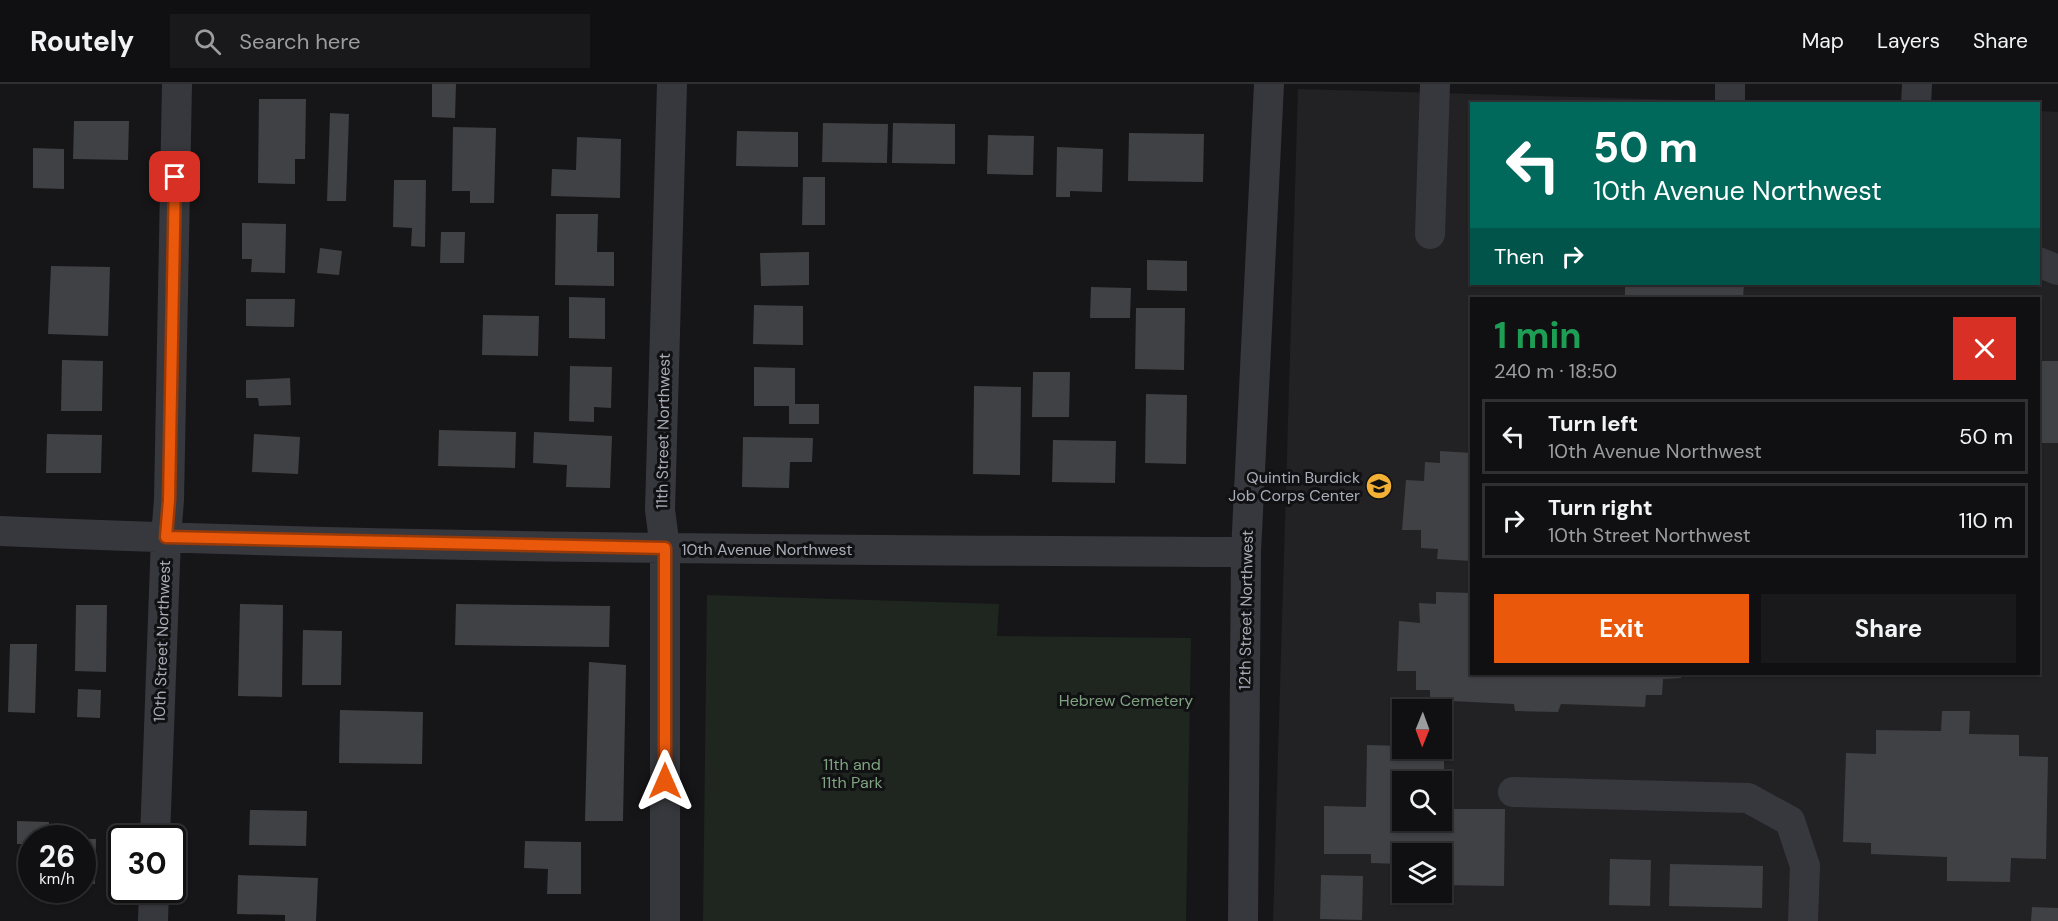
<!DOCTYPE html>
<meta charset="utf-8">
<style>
body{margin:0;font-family:"DM Sans",sans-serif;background:#19191b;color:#f1f3f6;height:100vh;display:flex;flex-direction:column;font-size:22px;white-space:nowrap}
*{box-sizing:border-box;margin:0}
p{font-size:20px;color:#9c9d9f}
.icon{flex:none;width:33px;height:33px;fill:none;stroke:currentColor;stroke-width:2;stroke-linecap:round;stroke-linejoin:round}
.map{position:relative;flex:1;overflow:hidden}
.panel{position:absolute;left:1470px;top:213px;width:570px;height:378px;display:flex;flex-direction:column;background:#101012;border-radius:0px;box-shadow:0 2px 4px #0004,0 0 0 2px #303032}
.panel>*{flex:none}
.banner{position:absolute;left:1470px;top:18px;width:570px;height:183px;border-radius:0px;box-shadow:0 2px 4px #0004,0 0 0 2px #303032;background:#00695c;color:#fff;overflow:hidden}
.needle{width:39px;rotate:181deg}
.controls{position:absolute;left:1392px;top:615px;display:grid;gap:12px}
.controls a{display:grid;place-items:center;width:60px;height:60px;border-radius:0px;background:#101012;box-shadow:0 2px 4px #0004,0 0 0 2px #303032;font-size:30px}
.speed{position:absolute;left:18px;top:741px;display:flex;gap:12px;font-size:30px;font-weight:700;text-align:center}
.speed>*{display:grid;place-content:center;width:78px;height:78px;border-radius:50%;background:#101012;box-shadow:0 2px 4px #0004,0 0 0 2px #303032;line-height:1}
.speed small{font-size:15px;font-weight:400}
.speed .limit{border:3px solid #111;border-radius:9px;background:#fff;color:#111}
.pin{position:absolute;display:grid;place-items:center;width:51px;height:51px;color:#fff;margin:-26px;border-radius:12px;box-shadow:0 3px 9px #0006}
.me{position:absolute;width:66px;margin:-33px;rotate:0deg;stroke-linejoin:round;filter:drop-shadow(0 0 4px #0008)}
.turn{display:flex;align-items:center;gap:21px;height:126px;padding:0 24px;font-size:27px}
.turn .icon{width:78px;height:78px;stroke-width:2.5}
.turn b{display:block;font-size:42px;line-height:51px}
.then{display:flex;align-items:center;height:57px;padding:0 24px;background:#0003;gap:12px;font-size:22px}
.round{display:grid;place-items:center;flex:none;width:63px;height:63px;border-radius:0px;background:#19191b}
.overview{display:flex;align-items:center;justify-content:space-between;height:102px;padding:0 24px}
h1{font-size:36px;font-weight:700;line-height:45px;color:#1e9e55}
.cta{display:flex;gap:12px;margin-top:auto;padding:12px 24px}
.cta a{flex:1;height:69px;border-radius:0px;background:#ea580c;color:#fff;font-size:24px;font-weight:700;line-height:69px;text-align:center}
.cta a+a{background:#19191b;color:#f1f3f6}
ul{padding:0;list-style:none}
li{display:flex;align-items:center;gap:18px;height:75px;margin:0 12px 9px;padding:0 12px;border:3px solid #303032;border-radius:0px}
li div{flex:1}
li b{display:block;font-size:22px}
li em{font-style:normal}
header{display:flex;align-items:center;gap:36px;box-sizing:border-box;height:84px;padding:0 30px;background:#101012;border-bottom:2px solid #303032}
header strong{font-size:28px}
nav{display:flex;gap:33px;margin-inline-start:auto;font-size:21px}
.search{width:420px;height:54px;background:#19191b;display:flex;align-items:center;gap:15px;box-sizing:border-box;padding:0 21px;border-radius:0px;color:#9c9d9f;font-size:22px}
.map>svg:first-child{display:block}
.built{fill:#222225;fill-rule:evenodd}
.green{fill:#1e261f}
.building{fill:#404145}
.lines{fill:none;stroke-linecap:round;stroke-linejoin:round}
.minor{stroke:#37383d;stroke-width:30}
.route-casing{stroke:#983908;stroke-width:15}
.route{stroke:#ea580c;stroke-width:10}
.labels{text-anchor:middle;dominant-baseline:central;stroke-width:6;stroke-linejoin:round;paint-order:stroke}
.street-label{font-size:16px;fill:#a8adb8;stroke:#111113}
.poi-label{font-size:16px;fill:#a8adb8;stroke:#111113;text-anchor:end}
.park-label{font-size:16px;fill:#7fa381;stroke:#111113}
</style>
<header>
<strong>Routely</strong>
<div class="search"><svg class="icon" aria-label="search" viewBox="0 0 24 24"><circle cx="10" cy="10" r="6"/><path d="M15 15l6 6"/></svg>Search here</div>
<nav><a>Map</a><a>Layers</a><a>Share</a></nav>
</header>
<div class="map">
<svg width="2058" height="837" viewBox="0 0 2058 837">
<rect width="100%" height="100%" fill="#161618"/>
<path class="built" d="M 1298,5 L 1787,19 L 1472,20 L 1472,200 L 2038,200 L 2039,27 L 2058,28 L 2058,837 L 1273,837 ZM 1472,214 L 2038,214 L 2038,590 L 1472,590 ZM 1402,626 L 1442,626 L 1442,664 L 1402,664 ZM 1402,698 L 1442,698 L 1442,736 L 1402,736 ZM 1402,770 L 1442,770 L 1442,808 L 1402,808 Z"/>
<path class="green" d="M 707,511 L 999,520 L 997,552 L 1191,554 L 1186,837 L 703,837 Z"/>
<path class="building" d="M 432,0 L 456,0 L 455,34 L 432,33 Z
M 259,15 L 306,15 L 305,75 L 295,75 L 295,100 L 258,99 Z
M 330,29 L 349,30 L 346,117 L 327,117 Z
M 74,37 L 129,37 L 128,76 L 73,75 Z
M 823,39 L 888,40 L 887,79 L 822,78 Z
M 893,39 L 955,40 L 955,80 L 892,79 Z
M 453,43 L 496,44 L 494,119 L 470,119 L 470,107 L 452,107 Z
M 737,47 L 798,48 L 798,83 L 736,82 Z
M 1129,49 L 1204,50 L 1203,98 L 1128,97 Z
M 988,51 L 1034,52 L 1033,91 L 987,90 Z
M 577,53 L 621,55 L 620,114 L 551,112 L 552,85 L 576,86 Z
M 1057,63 L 1103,65 L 1102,108 L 1070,107 L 1070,113 L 1056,113 Z
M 33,64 L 64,65 L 64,105 L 33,104 Z
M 803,93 L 825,93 L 825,141 L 802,141 Z
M 394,96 L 426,96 L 425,163 L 411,162 L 412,144 L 393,143 Z
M 556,130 L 598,130 L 597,168 L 614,168 L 614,202 L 555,201 Z
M 242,139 L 286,140 L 285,189 L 251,188 L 252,175 L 242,175 Z
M 441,148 L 465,148 L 464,179 L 440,179 Z
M 320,164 L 342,167 L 339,191 L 317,189 Z
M 809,168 L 809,201 L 761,202 L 760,169 Z
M 1147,176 L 1187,177 L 1187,207 L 1147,206 Z
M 51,182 L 110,183 L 108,252 L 48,250 Z
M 1625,200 L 1744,200 L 1743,214 L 1625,214 Z
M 1091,203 L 1131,204 L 1130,234 L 1090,234 Z
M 569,213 L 605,214 L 605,255 L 569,254 Z
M 246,215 L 295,215 L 294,243 L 246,242 Z
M 754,221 L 803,222 L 803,261 L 753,260 Z
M 1136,224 L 1185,224 L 1184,286 L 1135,285 Z
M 483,231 L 539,232 L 538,272 L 482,271 Z
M 62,276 L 103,277 L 102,327 L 61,327 Z
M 2038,277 L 2058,277 L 2058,359 L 2038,359 Z
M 570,282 L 612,283 L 611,324 L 594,323 L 594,338 L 569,337 Z
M 754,283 L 795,284 L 795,320 L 819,320 L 819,340 L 789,340 L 789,322 L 754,322 Z
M 1033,288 L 1070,288 L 1069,333 L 1032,333 Z
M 290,294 L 291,321 L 259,322 L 258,314 L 246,314 L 246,296 Z
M 974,302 L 1021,303 L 1020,391 L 973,390 Z
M 1146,310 L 1187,311 L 1186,380 L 1145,379 Z
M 439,346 L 516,348 L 515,384 L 438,382 Z
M 534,348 L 612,352 L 610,404 L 566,403 L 567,381 L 533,379 Z
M 47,350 L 102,351 L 101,389 L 46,389 Z
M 254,350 L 300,353 L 298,390 L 252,388 Z
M 743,353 L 813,354 L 812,378 L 790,378 L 789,404 L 742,403 Z
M 1053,356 L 1116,357 L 1115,399 L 1052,398 Z
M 1440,367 L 1472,369 L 1472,477 L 1437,475 L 1438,465 L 1421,464 L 1421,446 L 1402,446 L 1406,396 L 1424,397 L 1425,378 L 1440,379 Z
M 1436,508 L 1472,509 L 1472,590 L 1681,590 L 1681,594 L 1663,595 L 1662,611 L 1646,611 L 1645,623 L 1561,620 L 1558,628 L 1515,627 L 1514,620 L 1430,616 L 1430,606 L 1416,606 L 1416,587 L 1397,587 L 1399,537 L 1420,539 L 1419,519 L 1436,520 Z
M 240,520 L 283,521 L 282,613 L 238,612 Z
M 456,520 L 610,522 L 609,563 L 455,561 Z
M 76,521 L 107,521 L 106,588 L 75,587 Z
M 303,546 L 342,547 L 341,601 L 302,601 Z
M 10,560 L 37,560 L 35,629 L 8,628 Z
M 589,578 L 626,581 L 623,737 L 585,737 Z
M 78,605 L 101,606 L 100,634 L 77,633 Z
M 340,626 L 423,628 L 422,680 L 339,679 Z
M 1942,627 L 1970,627 L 1969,650 L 2019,651 L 2019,672 L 2048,673 L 2046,775 L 2011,774 L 2010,798 L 1947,797 L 1947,773 L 1871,770 L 1871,759 L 1843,758 L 1846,669 L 1876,670 L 1876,646 L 1941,647 Z
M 1367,661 L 1402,662 L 1402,664 L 1442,664 L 1442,662 L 1444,662 L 1444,698 L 1402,698 L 1402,736 L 1442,736 L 1442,725 L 1505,725 L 1504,802 L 1442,801 L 1442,770 L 1402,770 L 1402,780 L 1371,779 L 1371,770 L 1324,770 L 1324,722 L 1366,723 Z
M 250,726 L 307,727 L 306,762 L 249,761 Z
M 17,737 L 49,738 L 49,754 L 32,754 L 32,760 L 17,760 Z
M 82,755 L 96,755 L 95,800 L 82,800 Z
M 525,757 L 581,758 L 581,810 L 547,810 L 548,785 L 524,784 Z
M 1610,775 L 1651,776 L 1650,822 L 1609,821 Z
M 1670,780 L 1763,782 L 1762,824 L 1669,822 Z
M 238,791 L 318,794 L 316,837 L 285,837 L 285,831 L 237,830 Z
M 1321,791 L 1363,792 L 1362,836 L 1320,835 Z
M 2032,823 L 2058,824 L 2058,837 L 2031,837 Z"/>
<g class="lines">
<path class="minor" d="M 1730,20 L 1730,0
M 1916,20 L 1917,0
M 1430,150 L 1435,0
M 2038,178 L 2058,186
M 0,447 C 415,465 831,466 1246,468
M 1513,708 L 1748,714 L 1790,737 L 1805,782 L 1803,837
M 155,754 L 166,453 L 169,416 L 177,0
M 153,837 L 154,806
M 665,837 L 665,464 L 660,426 L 672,0
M 1243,837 L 1246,468 L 1269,0"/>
</g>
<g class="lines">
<defs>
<path id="route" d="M 175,93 L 169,416 L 166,453 L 665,464 L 665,697"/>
</defs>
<use href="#route" class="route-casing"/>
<use href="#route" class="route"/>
</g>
<defs>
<symbol id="university-disc" viewBox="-11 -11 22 22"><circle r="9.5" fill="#f2b134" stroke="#111113"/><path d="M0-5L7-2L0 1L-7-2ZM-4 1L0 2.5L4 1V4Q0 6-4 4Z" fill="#111"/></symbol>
</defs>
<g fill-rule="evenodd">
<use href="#university-disc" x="1364" y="387" width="30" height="30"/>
</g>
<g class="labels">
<g class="street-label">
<text transform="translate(663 347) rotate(-89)">11th Street Northwest</text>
<text x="767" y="465">10th Avenue Northwest</text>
<text transform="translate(1246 526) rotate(-89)">12th Street Northwest</text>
<text transform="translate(162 557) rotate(-88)">10th Street Northwest</text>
</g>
<g class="poi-label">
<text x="1360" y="393">Quintin Burdick<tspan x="1360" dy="18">Job Corps Center</tspan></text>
</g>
<g class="park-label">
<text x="1126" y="616">Hebrew Cemetery</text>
<text x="852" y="680">11th and<tspan x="852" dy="18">11th Park</tspan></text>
</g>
</g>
</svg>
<div class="controls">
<a><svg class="needle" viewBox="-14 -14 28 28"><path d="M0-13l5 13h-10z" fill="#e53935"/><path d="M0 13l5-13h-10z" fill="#9c9d9f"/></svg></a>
<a><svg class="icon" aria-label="search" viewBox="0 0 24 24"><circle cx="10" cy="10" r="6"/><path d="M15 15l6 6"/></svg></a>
<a><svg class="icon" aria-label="layers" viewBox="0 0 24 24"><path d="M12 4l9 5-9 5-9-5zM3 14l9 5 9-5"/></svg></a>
</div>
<div class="speed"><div>26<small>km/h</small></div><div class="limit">30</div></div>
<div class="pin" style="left:175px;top:93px;background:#d93025"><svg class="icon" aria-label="arrive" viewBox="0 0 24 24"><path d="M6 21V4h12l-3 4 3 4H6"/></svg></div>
<svg class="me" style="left:665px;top:697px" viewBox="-20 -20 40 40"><path d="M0-17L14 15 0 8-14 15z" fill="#ea580c" stroke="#fff" stroke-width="4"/></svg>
<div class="banner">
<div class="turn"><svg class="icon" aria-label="left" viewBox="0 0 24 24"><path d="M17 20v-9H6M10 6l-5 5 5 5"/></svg><div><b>50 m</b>10th Avenue Northwest</div></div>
<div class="then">Then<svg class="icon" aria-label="right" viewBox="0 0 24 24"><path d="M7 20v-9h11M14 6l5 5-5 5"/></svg></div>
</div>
<section class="panel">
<div class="overview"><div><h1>1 min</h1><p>240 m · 18:50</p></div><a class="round" style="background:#d93025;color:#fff"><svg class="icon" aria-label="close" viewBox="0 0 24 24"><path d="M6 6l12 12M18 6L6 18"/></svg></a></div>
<ul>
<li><svg class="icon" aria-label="left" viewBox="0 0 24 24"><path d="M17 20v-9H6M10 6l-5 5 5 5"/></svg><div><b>Turn left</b><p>10th Avenue Northwest</p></div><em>50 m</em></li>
<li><svg class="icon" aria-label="right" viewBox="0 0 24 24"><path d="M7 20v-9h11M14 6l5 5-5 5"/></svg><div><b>Turn right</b><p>10th Street Northwest</p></div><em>110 m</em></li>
</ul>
<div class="cta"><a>Exit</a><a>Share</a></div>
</section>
</div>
